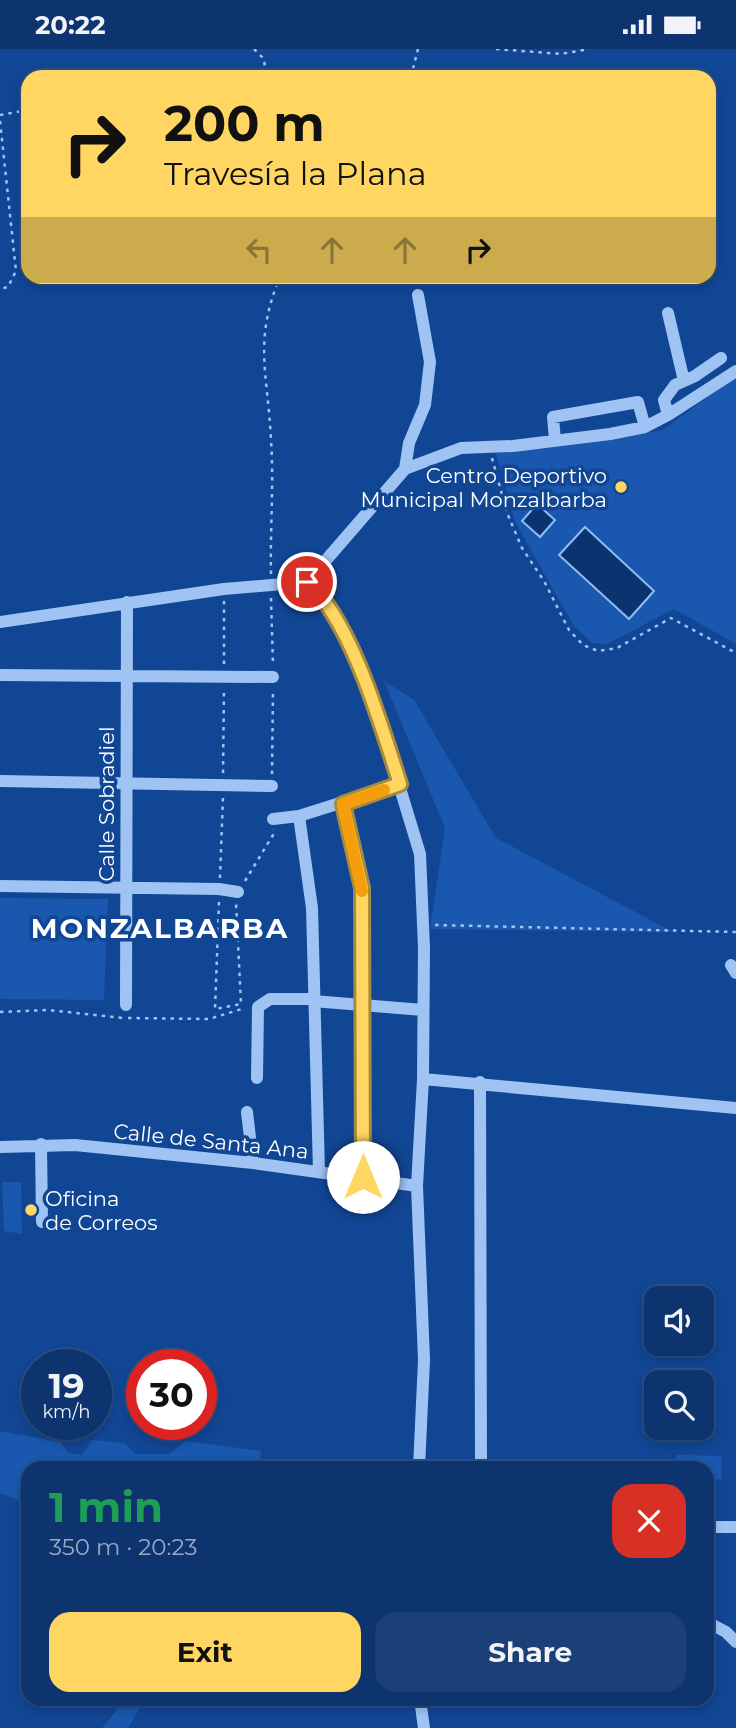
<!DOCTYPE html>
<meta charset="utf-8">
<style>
body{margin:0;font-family:Montserrat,sans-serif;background:#1b3f77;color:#f1f3f6;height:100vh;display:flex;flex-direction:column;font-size:26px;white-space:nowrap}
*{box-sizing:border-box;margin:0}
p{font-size:23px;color:#9aaac3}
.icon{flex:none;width:38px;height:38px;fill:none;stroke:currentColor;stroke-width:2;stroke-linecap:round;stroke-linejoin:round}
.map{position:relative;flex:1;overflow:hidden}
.side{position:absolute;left:21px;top:1412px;width:693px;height:245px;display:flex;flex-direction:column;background:#0d346f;border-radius:21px;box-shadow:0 4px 10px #0003,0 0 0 2px #2d4f82}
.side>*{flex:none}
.banner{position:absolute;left:21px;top:21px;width:695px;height:214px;border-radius:21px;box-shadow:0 4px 10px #0003,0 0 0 2px #2d4f82;background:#ffd661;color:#111;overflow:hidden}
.controls{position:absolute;left:644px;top:1237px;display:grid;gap:14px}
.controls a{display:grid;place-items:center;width:70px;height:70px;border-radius:14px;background:#0d346f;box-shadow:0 4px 10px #0003,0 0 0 2px #2d4f82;font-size:35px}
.speed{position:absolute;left:21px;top:1300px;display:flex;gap:14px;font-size:35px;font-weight:700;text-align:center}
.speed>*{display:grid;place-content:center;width:91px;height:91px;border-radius:50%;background:#0d346f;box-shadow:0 4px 10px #0003,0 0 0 2px #2d4f82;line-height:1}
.speed small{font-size:18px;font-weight:400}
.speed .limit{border:10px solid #d22;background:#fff;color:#111}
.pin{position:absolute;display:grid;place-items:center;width:60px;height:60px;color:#fff;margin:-30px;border:4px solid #fff;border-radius:50%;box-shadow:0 2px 7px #0007}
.me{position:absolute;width:77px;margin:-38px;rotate:0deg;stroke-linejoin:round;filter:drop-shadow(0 0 5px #0008)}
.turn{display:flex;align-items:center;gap:24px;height:147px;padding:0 28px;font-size:32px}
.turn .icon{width:91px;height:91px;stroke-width:2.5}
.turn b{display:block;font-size:49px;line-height:60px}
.lanes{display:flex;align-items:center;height:66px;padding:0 28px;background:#0003;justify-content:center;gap:35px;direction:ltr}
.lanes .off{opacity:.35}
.round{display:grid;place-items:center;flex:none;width:74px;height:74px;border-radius:21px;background:#1b3f77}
.head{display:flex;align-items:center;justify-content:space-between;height:119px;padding:0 28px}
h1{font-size:42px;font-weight:700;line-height:52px;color:#1e9e55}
.cta{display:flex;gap:14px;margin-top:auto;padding:14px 28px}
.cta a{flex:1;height:80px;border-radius:21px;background:#ffd661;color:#111;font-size:28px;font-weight:700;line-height:80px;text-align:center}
.cta a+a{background:#1b3f77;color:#f1f3f6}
.status{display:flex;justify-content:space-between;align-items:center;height:49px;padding:0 35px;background:#0d346f;direction:ltr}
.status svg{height:19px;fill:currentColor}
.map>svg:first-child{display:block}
.green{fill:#1958ae}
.water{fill:#0a3370;stroke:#90bdf6;stroke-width:2}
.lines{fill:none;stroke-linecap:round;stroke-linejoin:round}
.path{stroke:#9fc3f3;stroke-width:2.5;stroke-dasharray:3.5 5;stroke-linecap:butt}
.minor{stroke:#9fc3f3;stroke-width:12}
.route-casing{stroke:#a68b3f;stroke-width:18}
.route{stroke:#ffd661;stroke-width:12}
.slow{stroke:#f59e0b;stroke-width:12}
.poi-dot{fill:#ffd661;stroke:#114694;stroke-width:2.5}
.labels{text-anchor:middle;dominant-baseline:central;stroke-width:7;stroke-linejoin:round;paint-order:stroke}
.poi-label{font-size:21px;fill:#fff;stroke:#114694;text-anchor:end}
.street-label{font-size:21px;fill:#fff;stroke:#114694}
.district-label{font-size:28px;font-weight:bold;letter-spacing:2px;fill:#fff;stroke:#114694}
</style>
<div class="status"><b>20:22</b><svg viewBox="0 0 49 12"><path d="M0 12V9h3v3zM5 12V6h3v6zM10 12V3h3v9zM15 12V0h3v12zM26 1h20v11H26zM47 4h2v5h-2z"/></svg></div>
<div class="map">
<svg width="736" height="1679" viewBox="0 0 736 1679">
<rect width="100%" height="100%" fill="#114694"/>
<path class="green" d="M 736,327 L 736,595 L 674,560 L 607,595 L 592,594 L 574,577 L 515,473 L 496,404 L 566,397 L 663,381 Z
M 384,632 L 414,651 L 496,789 L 673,883 L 430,880 L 445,779 Z
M 0,849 L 108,850 L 104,951 L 0,950 Z
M 2,1133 L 21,1133 L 22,1185 L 4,1182 Z
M 0,1382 L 60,1393 L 69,1404 L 82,1406 L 92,1391 L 124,1394 L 136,1405 L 169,1405 L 186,1392 L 261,1402 L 260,1419 L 28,1419 L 28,1455 L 0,1444 Z
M 676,1406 L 721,1407 L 722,1430 L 707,1430 L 707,1419 L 676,1419 Z
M 119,1650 L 145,1650 L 128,1679 L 102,1679 L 116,1662 Z"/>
<path class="water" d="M 537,455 L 555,471 L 540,488 L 522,472 Z
M 585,478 L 654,542 L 629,570 L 559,506 Z"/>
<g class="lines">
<path class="path" d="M 254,0 L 264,10 L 266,28
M 496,0 L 561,5 L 589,0
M 411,28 L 418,0
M 0,66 L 28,61
M 0,72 L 16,222 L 8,238 L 0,240
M 416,228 L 417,236
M 492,409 L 507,464 L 522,499 L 544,532 L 569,581 L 583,596 L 598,602 L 617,599 L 671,569 L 736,604
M 271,525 C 270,481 274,435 271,391 C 268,325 253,292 280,228
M 271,549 L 273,616
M 224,615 L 224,552
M 223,724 L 224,639
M 272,725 L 273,640
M 220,829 L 223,748
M 245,832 L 273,786 L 273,780
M 219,853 L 215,960 L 241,955 L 236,854
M 435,876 L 736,883
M 0,963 L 48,961 L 123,969
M 128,969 L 209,970 L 245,959"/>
<path class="minor" d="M 668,264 L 684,332
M 668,366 L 664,351 L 675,336 L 695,327 L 721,309
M 555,392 L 553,368 L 638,353 L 645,378
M 405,420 L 461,399 L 513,397 L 610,385 L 645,378 L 668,366 L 736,322
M 307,533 L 322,546 L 341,580 L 376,660 L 420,805 L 424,899 L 423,1030 L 417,1137 L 424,1311 L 419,1419
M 307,533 L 405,420 L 409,394 L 425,356 L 430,313 L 418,246
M 0,573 L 224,540 L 307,533
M 0,626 L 273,628
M 0,732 L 272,737
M 343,755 L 362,839 L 363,1128
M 299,767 L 312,859 L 319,1123
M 273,770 L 299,767 L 400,735
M 0,837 L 219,840 L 238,843
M 731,916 L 736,924
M 313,952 L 423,961
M 126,956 L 127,553
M 257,1029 L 258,958 L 270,950 L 313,950
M 423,1030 L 736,1059
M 480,1033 L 481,1419
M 247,1063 L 253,1114
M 41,1095 L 42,1173
M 0,1098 L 75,1096 L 253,1114 L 417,1137
M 707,1478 L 736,1478
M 707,1573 L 726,1583 L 736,1593
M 420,1650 L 424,1679"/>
</g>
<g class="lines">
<defs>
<path id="route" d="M 307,533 C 351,570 382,679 400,735 L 343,755 L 362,839 L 363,1128"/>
</defs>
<use href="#route" class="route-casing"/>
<use href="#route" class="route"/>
<path class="slow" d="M 362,842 L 343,755 L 384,741"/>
</g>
<g class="poi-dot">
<circle cx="621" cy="438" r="7"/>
<circle cx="31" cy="1161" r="7"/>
</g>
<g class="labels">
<g class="poi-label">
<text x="607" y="426">Centro Deportivo<tspan x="607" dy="24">Municipal Monzalbarba</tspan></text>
<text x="45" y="1149" text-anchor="start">Oficina<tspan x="45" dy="24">de Correos</tspan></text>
</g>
<g class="street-label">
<text transform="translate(106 755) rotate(-90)">Calle Sobradiel</text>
<text transform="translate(211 1092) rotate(6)">Calle de Santa Ana</text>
</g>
<g class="district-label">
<text x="160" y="879">MONZALBARBA</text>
</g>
</g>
</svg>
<div class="controls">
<a><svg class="icon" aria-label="sound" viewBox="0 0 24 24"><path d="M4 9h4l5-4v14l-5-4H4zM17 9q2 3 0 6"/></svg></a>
<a><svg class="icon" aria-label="search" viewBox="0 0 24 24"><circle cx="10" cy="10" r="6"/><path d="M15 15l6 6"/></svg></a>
</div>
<div class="speed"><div>19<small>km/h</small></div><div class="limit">30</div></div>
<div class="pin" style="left:307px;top:533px;background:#d93025"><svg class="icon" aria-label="arrive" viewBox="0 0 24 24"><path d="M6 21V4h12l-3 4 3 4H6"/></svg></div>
<svg class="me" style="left:363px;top:1128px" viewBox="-20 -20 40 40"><circle r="19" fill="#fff"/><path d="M0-13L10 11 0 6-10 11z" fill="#ffd661"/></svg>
<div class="banner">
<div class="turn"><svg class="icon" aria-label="right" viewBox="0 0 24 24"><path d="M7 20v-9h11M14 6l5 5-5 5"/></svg><div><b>200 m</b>Travesía la Plana</div></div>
<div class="lanes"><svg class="icon off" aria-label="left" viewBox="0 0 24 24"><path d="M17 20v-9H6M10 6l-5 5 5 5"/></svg><svg class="icon off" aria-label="ahead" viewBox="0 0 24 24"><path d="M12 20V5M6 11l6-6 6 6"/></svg><svg class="icon off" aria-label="ahead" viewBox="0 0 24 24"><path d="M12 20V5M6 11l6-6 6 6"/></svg><svg class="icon" aria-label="right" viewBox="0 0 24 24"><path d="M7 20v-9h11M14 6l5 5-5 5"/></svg></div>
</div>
<section class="side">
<div class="head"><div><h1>1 min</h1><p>350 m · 20:23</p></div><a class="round" style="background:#d93025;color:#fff"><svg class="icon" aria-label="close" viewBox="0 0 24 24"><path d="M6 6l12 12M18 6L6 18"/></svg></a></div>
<div class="cta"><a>Exit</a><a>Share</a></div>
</section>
</div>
